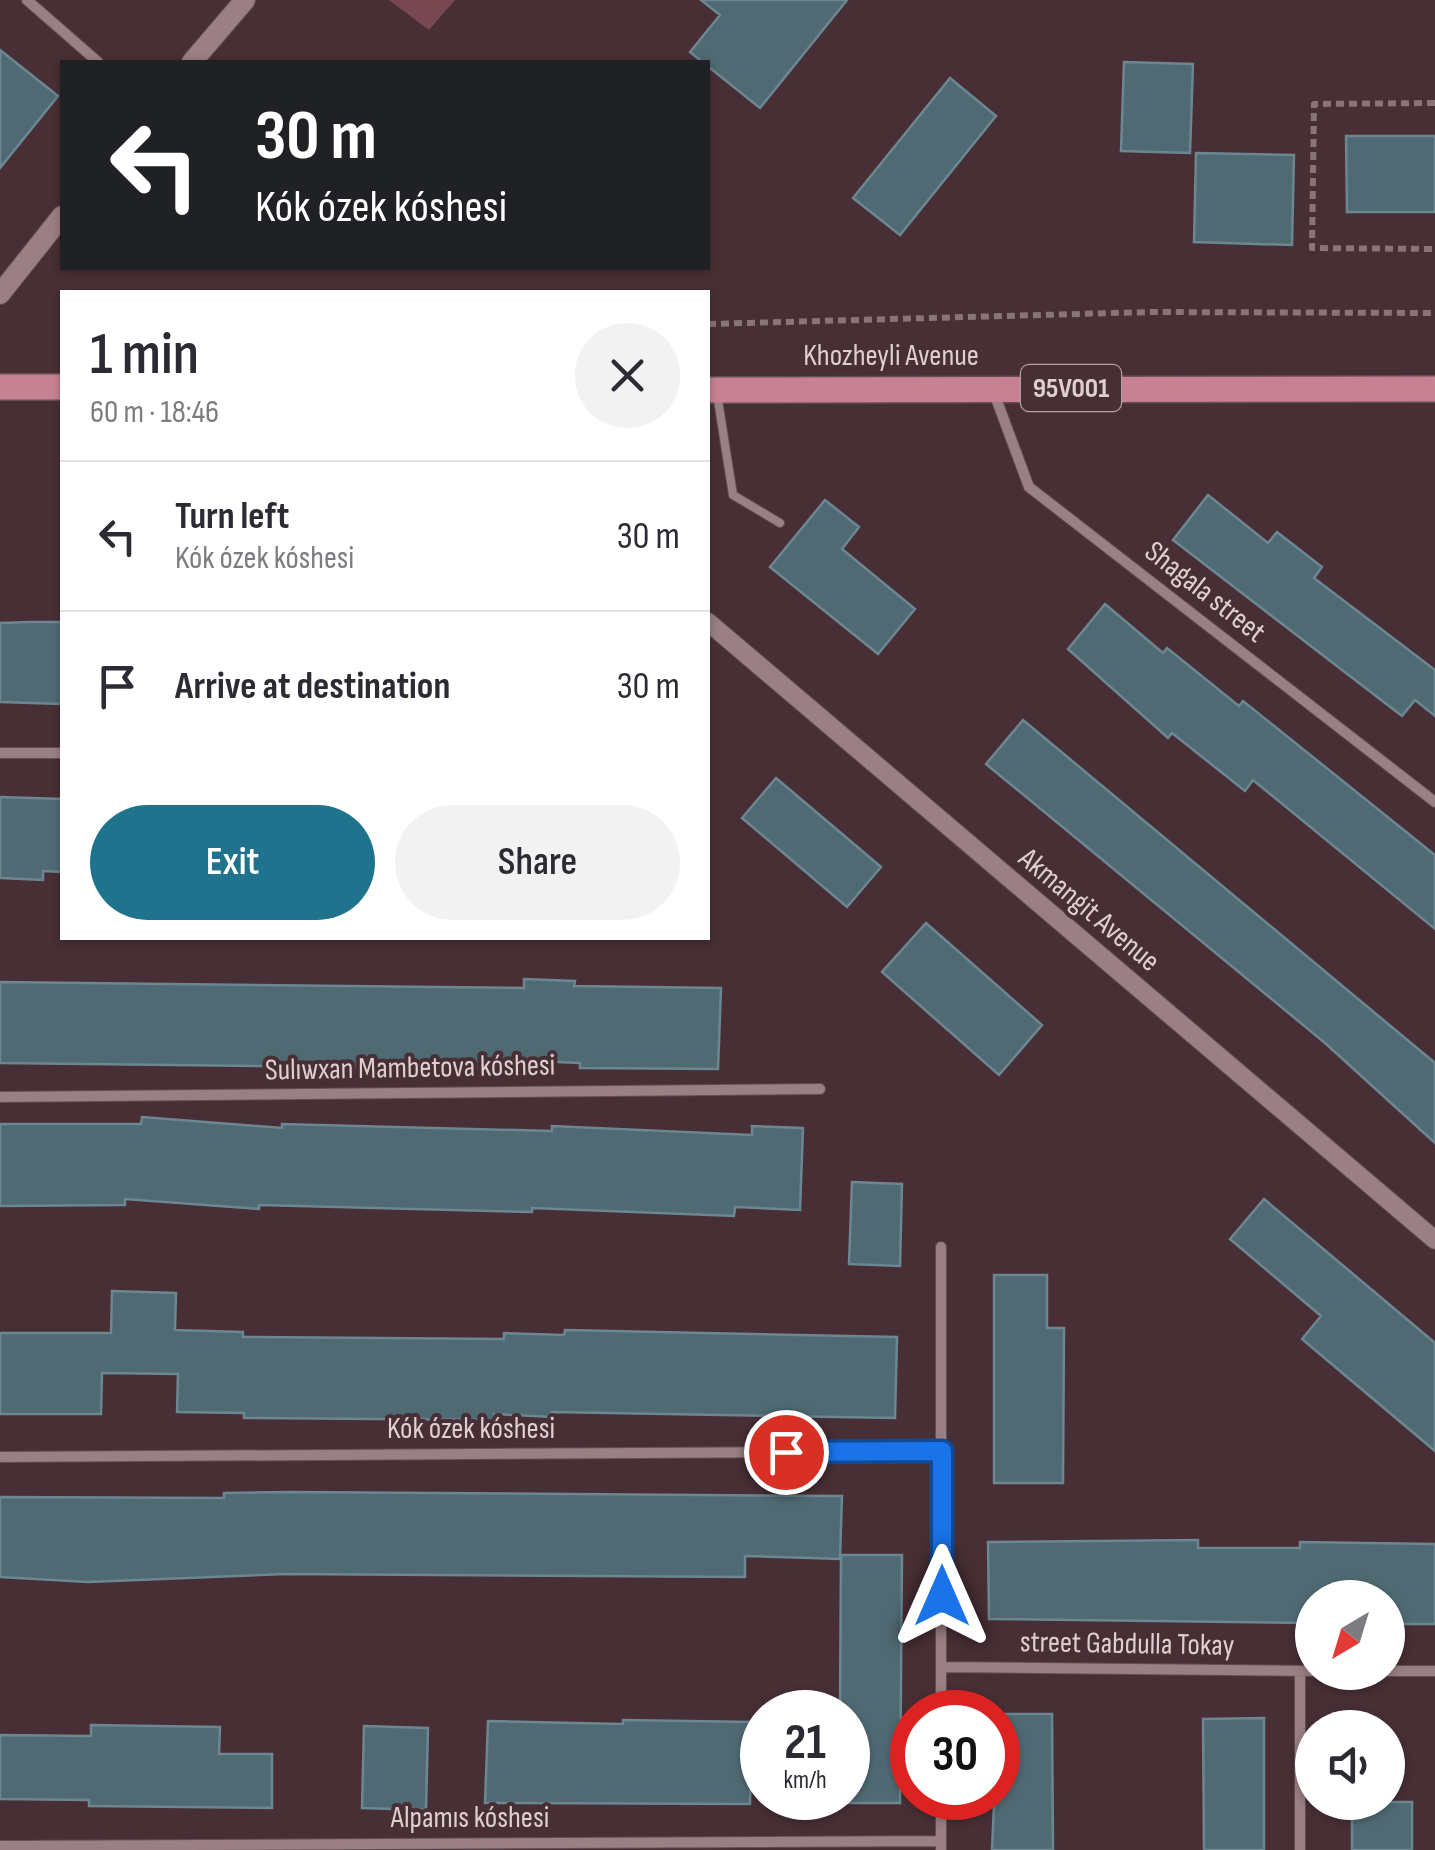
<!DOCTYPE html>
<meta charset="utf-8">
<style>
body{margin:0;font-family:"Sofia Sans Condensed",sans-serif;background:#f2f2f3;color:#2b2b33;height:100vh;display:flex;flex-direction:column;font-size:38px;white-space:nowrap}
*{box-sizing:border-box;margin:0}
p{font-size:32px;color:#7c7c81}
.icon{flex:none;width:55px;height:55px;fill:none;stroke:currentColor;stroke-width:2;stroke-linecap:round;stroke-linejoin:round}
.map{position:relative;flex:1;overflow:hidden}
.panel{position:absolute;left:60px;top:290px;width:650px;height:650px;display:flex;flex-direction:column;background:#fff;border-radius:0px;box-shadow:0 2px 8px #0004}
.panel>*{flex:none}
.guide{position:absolute;left:60px;top:60px;width:650px;height:210px;border-radius:0px;box-shadow:0 2px 8px #0004;background:#202124;color:#fff;overflow:hidden}
.needle{width:65px;rotate:218deg}
.fabs{position:absolute;left:1295px;top:1580px;display:grid;gap:20px}
.fabs a{display:grid;place-items:center;width:110px;height:110px;border-radius:50%;background:#fff;box-shadow:0 2px 8px #0004;font-size:50px}
.speed{position:absolute;left:740px;top:1690px;display:flex;gap:20px;font-size:50px;font-weight:700;text-align:center}
.speed>*{display:grid;place-content:center;width:130px;height:130px;border-radius:50%;background:#fff;box-shadow:0 2px 8px #0004;line-height:1}
.speed small{font-size:25px;font-weight:400}
.speed .limit{border:15px solid #d22;background:#fff;color:#111}
.pin{position:absolute;display:grid;place-items:center;width:85px;height:85px;color:#fff;margin:-42px;border:5px solid #fff;border-radius:50%;box-shadow:0 2px 10px #0007}
.me{position:absolute;width:110px;margin:-55px;rotate:0deg;stroke-linejoin:round;filter:drop-shadow(0 0 8px #0008)}
.turn{display:flex;align-items:center;gap:35px;height:210px;padding:0 30px;font-size:45px}
.turn .icon{width:130px;height:130px;stroke-width:2.5}
.turn b{display:block;font-size:70px;line-height:85px}
.round{display:grid;place-items:center;flex:none;width:105px;height:105px;border-radius:52px;background:#f2f2f3}
.overview{display:flex;align-items:center;justify-content:space-between;height:170px;padding:0 30px}
h1{font-size:60px;font-weight:600;line-height:75px}
.primary-button{display:flex;gap:20px;margin-top:auto;padding:20px 30px}
.primary-button a{flex:1;height:115px;border-radius:60px;background:#1f738d;color:#fff;font-size:40px;font-weight:600;line-height:115px;text-align:center}
.primary-button a+a{background:#f2f2f3;color:#2b2b33}
ul{padding:0;list-style:none}
li{display:flex;align-items:center;gap:30px;height:150px;padding:0 30px;border-top:2px solid #e1e1e2}
li div{flex:1}
li b{display:block;font-size:38px}
li em{font-style:normal}
.map>svg:first-child{display:block}
.green{fill:#774752}
.building{fill:#506a74;stroke:#6c8792;stroke-width:2.5}
.lines{fill:none;stroke-linecap:round;stroke-linejoin:round}
.service-casing{stroke:#624e53;stroke-width:10}
.minor-casing{stroke:#624e53;stroke-width:12}
.tertiary-casing{stroke:#624e53;stroke-width:20}
.secondary-casing{stroke:#624e53;stroke-width:22}
.primary-casing{stroke:#624e53;stroke-width:28}
.path{stroke:#897479;stroke-width:6;stroke-dasharray:8 5;stroke-linecap:butt}
.service{stroke:#9a7f84;stroke-width:8}
.minor{stroke:#9a7f84;stroke-width:10}
.tertiary{stroke:#9a7f84;stroke-width:18}
.secondary{stroke:#9a7f84;stroke-width:20}
.primary{stroke:#c88192;stroke-width:25}
.route-casing{stroke:#114b97;stroke-width:25}
.route{stroke:#1a73e8;stroke-width:18}
.labels{text-anchor:middle;dominant-baseline:central;stroke-width:8;stroke-linejoin:round;paint-order:stroke}
.shield{fill:#472f35;stroke:#b19fa3;stroke-width:2.5}
.shield-label{font-size:28px;font-weight:bold;fill:#dfcfd2}
.street-label{font-size:30px;fill:#dfcfd2;stroke:#472f35}
</style>
<div class="map">
<svg width="1435" height="1850" viewBox="0 0 1435 1850">
<rect width="100%" height="100%" fill="#472f35"/>
<path class="green" d="M 389,0 L 455,0 L 429,30 Z"/>
<path class="building" d="M 701,0 L 847,0 L 760,108 L 690,52 L 720,15 Z
M 0,50 L 58,96 L 0,168 Z
M 1124,62 L 1193,64 L 1190,153 L 1121,151 Z
M 950,78 L 996,116 L 900,235 L 853,198 Z
M 1346,136 L 1435,136 L 1435,212 L 1347,212 Z
M 1196,153 L 1294,155 L 1292,245 L 1194,242 Z
M 1208,495 L 1268,543 L 1277,532 L 1322,567 L 1314,578 L 1435,670 L 1435,716 L 1415,700 L 1402,716 L 1173,540 Z
M 825,500 L 859,527 L 842,549 L 915,609 L 878,654 L 770,567 Z
M 1105,604 L 1163,653 L 1167,648 L 1239,706 L 1243,701 L 1435,855 L 1435,929 L 1253,780 L 1245,791 L 1172,733 L 1168,738 L 1068,649 Z
M 31,622 L 62,622 L 62,704 L 0,702 L 0,623 Z
M 1023,720 L 1435,1063 L 1435,1143 L 1325,1043 L 986,764 Z
M 776,778 L 881,867 L 847,907 L 742,818 Z
M 0,797 L 62,799 L 62,872 L 43,871 L 43,880 L 0,878 Z
M 926,923 L 1042,1025 L 999,1075 L 882,972 Z
M 524,979 L 575,981 L 574,986 L 721,988 L 718,1069 L 580,1068 L 580,1063 L 511,1060 L 511,1069 L 0,1063 L 0,982 L 524,988 Z
M 142,1117 L 282,1128 L 282,1124 L 552,1131 L 552,1126 L 752,1135 L 752,1126 L 803,1128 L 800,1210 L 735,1207 L 734,1216 L 532,1208 L 532,1212 L 259,1205 L 259,1209 L 125,1199 L 125,1205 L 0,1206 L 0,1124 L 141,1124 Z
M 852,1182 L 902,1184 L 900,1266 L 849,1264 Z
M 1264,1199 L 1435,1343 L 1435,1451 L 1302,1339 L 1321,1316 L 1230,1239 Z
M 994,1275 L 1047,1275 L 1047,1328 L 1064,1328 L 1063,1483 L 994,1483 Z
M 112,1291 L 176,1293 L 175,1330 L 243,1332 L 243,1337 L 504,1339 L 504,1333 L 564,1335 L 565,1330 L 897,1337 L 895,1418 L 552,1412 L 552,1417 L 494,1414 L 494,1420 L 244,1418 L 244,1413 L 177,1412 L 178,1374 L 102,1373 L 101,1414 L 0,1414 L 0,1333 L 111,1333 Z
M 289,1492 L 842,1496 L 840,1559 L 745,1556 L 745,1577 L 286,1574 L 88,1582 L 0,1577 L 0,1497 L 224,1498 L 224,1493 Z
M 1198,1540 L 1198,1548 L 1300,1548 L 1300,1542 L 1435,1544 L 1435,1624 L 1388,1624 L 1388,1598 L 1312,1598 L 1312,1623 L 989,1619 L 988,1542 Z
M 841,1555 L 902,1555 L 900,1803 L 848,1803 L 848,1712 L 840,1712 Z
M 998,1714 L 1052,1714 L 1053,1850 L 992,1850 Z
M 1264,1718 L 1264,1850 L 1204,1850 L 1203,1719 Z
M 623,1720 L 752,1722 L 750,1804 L 485,1803 L 488,1721 L 623,1724 Z
M 91,1725 L 220,1727 L 219,1754 L 272,1754 L 272,1808 L 89,1806 L 89,1800 L 0,1799 L 0,1735 L 91,1736 Z
M 364,1726 L 428,1728 L 426,1810 L 362,1808 Z
M 1352,1802 L 1412,1802 L 1412,1850 L 1352,1850 Z"/>
<g class="lines">
<defs>
<path id="service" d="M 717,394 L 733,495 L 780,523"/>
<path id="minor" d="M 27,0 L 98,62
M 994,393 L 1029,487 L 1435,802
M 0,753 L 62,753
M 0,1097 L 820,1089
M 941,1247 L 941,1712
M 0,1457 L 943,1451
M 942,1667 L 1312,1671
M 1388,1671 L 1435,1671
M 0,1846 L 941,1841
M 941,1850 L 941,1798
M 1300,1850 L 1300,1671"/>
<path id="tertiary" d="M 708,622 L 1435,1240"/>
<path id="secondary" d="M 192,62 L 245,0
M 0,294 L 62,216"/>
<path id="primary" d="M 0,387 L 62,387
M 708,390 L 1435,389"/>
</defs>
<use href="#service" class="service-casing"/>
<use href="#minor" class="minor-casing"/>
<use href="#tertiary" class="tertiary-casing"/>
<use href="#secondary" class="secondary-casing"/>
<use href="#primary" class="primary-casing"/>
<path class="path" d="M 1435,103 L 1314,104 L 1312,248 L 1435,249
M 708,324 L 1151,312 L 1435,313"/>
<use href="#service" class="service"/>
<use href="#minor" class="minor"/>
<use href="#tertiary" class="tertiary"/>
<use href="#secondary" class="secondary"/>
<use href="#primary" class="primary"/>
</g>
<g class="lines">
<defs>
<path id="route" d="M 786,1452 L 942,1451 L 942,1596"/>
</defs>
<use href="#route" class="route-casing"/>
<use href="#route" class="route"/>
</g>
<g class="labels">
<rect class="shield" x="1021" y="365" width="100" height="46" rx="8"/>
<g class="shield-label">
<text x="1071" y="388">95V001</text>
</g>
<g class="street-label">
<text x="891" y="356">Khozheyli Avenue</text>
<text transform="translate(1205 592) rotate(38)">Shagala street</text>
<text transform="translate(1089 910) rotate(40)">Akmangit Avenue</text>
<text transform="translate(410 1068) rotate(-1)">Sulıwxan Mambetova kóshesi</text>
<text x="471" y="1429">Kók ózek kóshesi</text>
<text transform="translate(1127 1644) rotate(1)">street Gabdulla Tokay</text>
<text x="470" y="1818">Alpamıs kóshesi</text>
</g>
</g>
</svg>
<div class="fabs">
<a><svg class="needle" viewBox="-14 -14 28 28"><path d="M0-13l5 13h-10z" fill="#e53935"/><path d="M0 13l5-13h-10z" fill="#7c7c81"/></svg></a>
<a><svg class="icon" aria-label="sound" viewBox="0 0 24 24"><path d="M4 9h4l5-4v14l-5-4H4zM17 9q2 3 0 6"/></svg></a>
</div>
<div class="speed"><div>21<small>km/h</small></div><div class="limit">30</div></div>
<div class="pin" style="left:786px;top:1452px;background:#d93025"><svg class="icon" aria-label="arrive" viewBox="0 0 24 24"><path d="M6 21V4h12l-3 4 3 4H6"/></svg></div>
<svg class="me" style="left:942px;top:1596px" viewBox="-20 -20 40 40"><path d="M0-17L14 15 0 8-14 15z" fill="#1a73e8" stroke="#fff" stroke-width="4"/></svg>
<div class="guide">
<div class="turn"><svg class="icon" aria-label="left" viewBox="0 0 24 24"><path d="M17 20v-9H6M10 6l-5 5 5 5"/></svg><div><b>30 m</b>Kók ózek kóshesi</div></div>
</div>
<section class="panel">
<div class="overview"><div><h1>1 min</h1><p>60 m · 18:46</p></div><a class="round"><svg class="icon" aria-label="close" viewBox="0 0 24 24"><path d="M6 6l12 12M18 6L6 18"/></svg></a></div>
<ul>
<li><svg class="icon" aria-label="left" viewBox="0 0 24 24"><path d="M17 20v-9H6M10 6l-5 5 5 5"/></svg><div><b>Turn left</b><p>Kók ózek kóshesi</p></div><em>30 m</em></li>
<li><svg class="icon" aria-label="arrive" viewBox="0 0 24 24"><path d="M6 21V4h12l-3 4 3 4H6"/></svg><div><b>Arrive at destination</b></div><em>30 m</em></li>
</ul>
<div class="primary-button"><a>Exit</a><a>Share</a></div>
</section>
</div>
